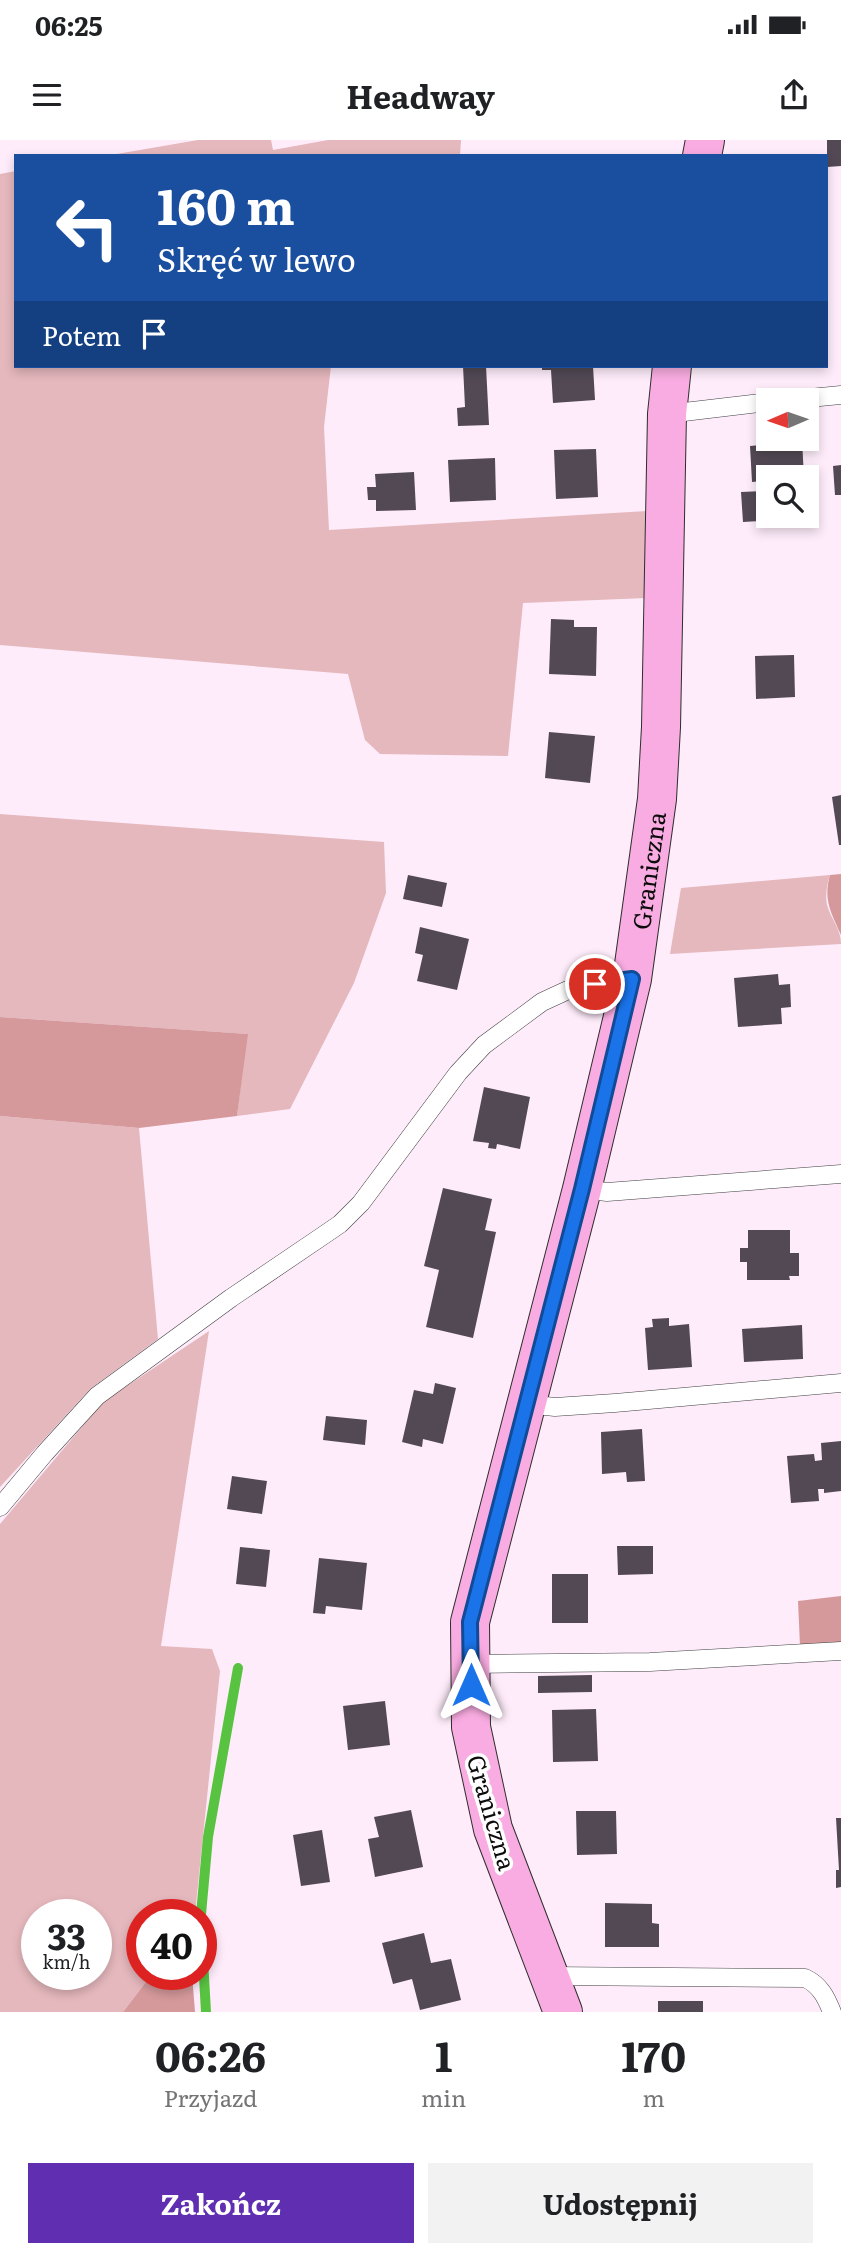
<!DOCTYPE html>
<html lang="pl">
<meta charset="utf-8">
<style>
body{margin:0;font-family:Literata,serif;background:#f2f2f2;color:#202124;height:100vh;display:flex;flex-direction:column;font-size:26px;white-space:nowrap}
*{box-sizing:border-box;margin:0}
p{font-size:23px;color:#757577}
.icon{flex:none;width:38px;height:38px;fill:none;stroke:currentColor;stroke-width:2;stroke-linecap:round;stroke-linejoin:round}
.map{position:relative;height:1872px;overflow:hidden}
.sheet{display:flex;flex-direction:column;background:#fff;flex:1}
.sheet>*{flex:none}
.top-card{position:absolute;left:14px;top:14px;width:814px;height:214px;border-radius:0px;box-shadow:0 4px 10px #0003;background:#1a4fa0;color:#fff;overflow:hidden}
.needle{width:46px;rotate:268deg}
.controls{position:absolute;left:756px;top:248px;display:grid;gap:14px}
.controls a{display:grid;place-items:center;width:63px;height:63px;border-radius:0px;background:#fff;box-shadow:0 4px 10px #0003;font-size:35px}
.speed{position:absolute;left:21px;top:1759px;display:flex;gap:14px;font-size:35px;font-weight:700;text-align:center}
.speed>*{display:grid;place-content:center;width:91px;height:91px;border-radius:50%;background:#fff;box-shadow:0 4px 10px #0003;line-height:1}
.speed small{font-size:18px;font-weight:400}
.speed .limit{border:10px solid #d22;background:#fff;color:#111}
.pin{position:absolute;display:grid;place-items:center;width:60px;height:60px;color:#fff;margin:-30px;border:4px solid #fff;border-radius:50%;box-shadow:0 2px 7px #0007}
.me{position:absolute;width:77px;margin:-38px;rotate:0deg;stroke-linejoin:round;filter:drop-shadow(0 0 5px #0008)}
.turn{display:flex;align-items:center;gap:24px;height:147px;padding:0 28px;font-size:32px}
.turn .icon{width:91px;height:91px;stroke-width:2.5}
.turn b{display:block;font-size:49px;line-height:60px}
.then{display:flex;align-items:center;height:66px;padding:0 28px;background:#0003;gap:14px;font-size:26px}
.eta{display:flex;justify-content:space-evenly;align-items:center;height:119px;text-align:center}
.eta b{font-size:42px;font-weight:700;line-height:49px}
.button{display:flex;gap:14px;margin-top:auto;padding:14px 28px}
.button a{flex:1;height:80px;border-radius:0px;background:#5f2eb1;color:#fff;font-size:28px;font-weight:700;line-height:80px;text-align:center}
.button a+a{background:#f2f2f2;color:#202124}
.status{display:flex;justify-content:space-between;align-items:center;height:49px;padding:0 35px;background:#fff;direction:ltr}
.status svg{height:19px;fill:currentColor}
header{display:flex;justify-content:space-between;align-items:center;height:91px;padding:0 28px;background:#fff;font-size:32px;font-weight:700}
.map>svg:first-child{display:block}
.green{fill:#e5b8bd;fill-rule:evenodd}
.forest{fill:#d5999b}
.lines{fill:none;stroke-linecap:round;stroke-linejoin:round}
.stream{stroke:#58c341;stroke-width:10}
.building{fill:#524954}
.lane-casing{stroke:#3f3f3f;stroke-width:19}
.secondary-casing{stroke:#2e2e2e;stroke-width:40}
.lane{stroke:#fff;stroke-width:18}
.secondary{stroke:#f9ace1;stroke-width:38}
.route-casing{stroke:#114b97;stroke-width:18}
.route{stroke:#1a73e8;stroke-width:12}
.labels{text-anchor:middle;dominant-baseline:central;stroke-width:7;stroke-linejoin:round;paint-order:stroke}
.street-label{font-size:24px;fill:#0c0c0c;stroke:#fff}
</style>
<div class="status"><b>06:25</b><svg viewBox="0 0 49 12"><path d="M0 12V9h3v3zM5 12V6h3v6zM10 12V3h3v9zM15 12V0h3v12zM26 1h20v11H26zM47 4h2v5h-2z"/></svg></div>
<header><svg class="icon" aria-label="menu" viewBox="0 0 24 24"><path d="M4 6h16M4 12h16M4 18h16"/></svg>Headway<svg class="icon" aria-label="share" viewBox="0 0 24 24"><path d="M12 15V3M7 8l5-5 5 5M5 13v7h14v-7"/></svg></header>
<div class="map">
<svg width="841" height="1872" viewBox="0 0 841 1872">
<rect width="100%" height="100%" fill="#feecfa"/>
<path class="green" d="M 198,0 L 271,0 L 273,10 L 328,0 L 461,0 L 460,16 L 105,16 Z
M 16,31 L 16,226 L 331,226 L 324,287 L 329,390 L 647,371 L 646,458 L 523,463 L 508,616 L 380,614 L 365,600 L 348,534 L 0,505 L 0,34 Z
M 0,674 L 384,702 L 386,753 L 354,843 L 290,969 L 237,976 L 247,894 L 0,877 Z
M 830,735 C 827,744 825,755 827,765 C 831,779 841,789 841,804 L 670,814 L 681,748 Z
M 0,976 L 139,988 L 158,1199 L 90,1249 L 0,1347 Z
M 209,1191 L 161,1506 L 212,1509 L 220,1531 L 195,1774 L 142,1774 L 142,1834 L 152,1834 L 123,1872 L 0,1872 L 0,1384 L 103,1262 ZM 37,1774 L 96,1774 L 96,1834 L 37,1834 Z"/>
<path class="forest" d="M 841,734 L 841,795 C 831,772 823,760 830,735 Z
M 0,877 L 248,894 L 237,976 L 139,988 L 0,976 Z
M 841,1456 L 841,1503 L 800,1506 L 798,1461 Z
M 152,1834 L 192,1834 L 195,1872 L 123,1872 Z"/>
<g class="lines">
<path class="stream" d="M 201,1774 L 208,1697 L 238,1528
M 201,1784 L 206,1872"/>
</g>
<path class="building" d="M 827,0 L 841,0 L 841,26 L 827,27 Z
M 463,226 L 486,226 L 489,285 L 458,286 L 457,268 L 465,267 Z
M 542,226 L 593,226 L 595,260 L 553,263 L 551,230 L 542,230 Z
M 768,285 L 768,299 L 802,299 L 804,338 L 768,338 L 768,376 L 806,376 L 806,378 L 743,382 L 741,352 L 764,351 L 763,341 L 752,342 L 750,306 L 761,305 L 760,286 Z
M 596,309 L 598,357 L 556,359 L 554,310 Z
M 495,318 L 496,360 L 450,362 L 448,320 Z
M 841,325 L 841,355 L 835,355 L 833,326 Z
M 414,332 L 416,370 L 376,371 L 376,360 L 368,360 L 367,347 L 376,347 L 375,334 Z
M 551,479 L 574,480 L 574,487 L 597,487 L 596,536 L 549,534 Z
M 794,515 L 795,557 L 756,559 L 755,516 Z
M 549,592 L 595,596 L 590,643 L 545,638 Z
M 841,655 L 841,705 L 839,705 L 832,657 Z
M 408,735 L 447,743 L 442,767 L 403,759 Z
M 420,787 L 469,799 L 457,850 L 417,841 L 423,815 L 415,813 Z
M 778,834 L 779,845 L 790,844 L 791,867 L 781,868 L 782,884 L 738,887 L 734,838 Z
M 484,947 L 530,957 L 520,1009 L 497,1004 L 496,1009 L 488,1008 L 489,1003 L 473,1001 Z
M 443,1048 L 492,1059 L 485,1090 L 496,1092 L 473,1198 L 426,1187 L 439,1130 L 424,1126 Z
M 748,1090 L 790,1090 L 790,1113 L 799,1113 L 799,1136 L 789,1136 L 790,1140 L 747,1140 L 747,1122 L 740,1122 L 740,1108 L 748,1108 Z
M 669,1178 L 669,1186 L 689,1184 L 692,1227 L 648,1230 L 645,1188 L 653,1187 L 652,1179 Z
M 802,1185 L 803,1219 L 744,1222 L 742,1189 Z
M 435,1243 L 456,1248 L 443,1304 L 423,1299 L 422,1307 L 402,1302 L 414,1250 L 433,1254 Z
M 326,1276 L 367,1280 L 365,1305 L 323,1300 Z
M 642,1289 L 645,1341 L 627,1342 L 626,1332 L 602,1334 L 601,1292 Z
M 841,1301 L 841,1351 L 824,1353 L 824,1349 L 818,1349 L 819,1361 L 791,1363 L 787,1316 L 814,1314 L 815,1321 L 822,1320 L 821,1303 Z
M 232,1336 L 267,1341 L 262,1374 L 227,1369 Z
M 617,1406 L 653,1406 L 653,1434 L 618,1435 Z
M 240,1407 L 270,1410 L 266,1447 L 236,1444 Z
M 319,1418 L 367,1423 L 362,1470 L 326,1466 L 325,1474 L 313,1473 Z
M 552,1434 L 588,1434 L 588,1483 L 552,1483 Z
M 592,1535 L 592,1552 L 538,1553 L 538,1536 Z
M 385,1561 L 390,1605 L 348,1610 L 343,1566 Z
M 596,1569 L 598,1621 L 553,1622 L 552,1570 Z
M 411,1670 L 423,1727 L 375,1737 L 368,1699 L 379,1697 L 374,1677 Z
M 576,1671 L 616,1671 L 617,1714 L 577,1715 Z
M 836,1678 L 841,1678 L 841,1747 L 836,1748 L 836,1730 L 839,1730 Z
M 322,1690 L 330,1742 L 301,1746 L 293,1695 Z
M 605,1763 L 652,1764 L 652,1783 L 659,1784 L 659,1807 L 605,1807 Z
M 424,1793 L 431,1823 L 451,1819 L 461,1860 L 420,1870 L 412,1839 L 393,1844 L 382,1803 Z
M 658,1861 L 703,1861 L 703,1872 L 658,1872 Z"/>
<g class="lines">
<defs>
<path id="lane" d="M 779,261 L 841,255
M 667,274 L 768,262
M 582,1049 L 607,1052 L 841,1034
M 526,1264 L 555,1267 L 615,1263 L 841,1243
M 0,1367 L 45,1313 L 97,1256 L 231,1158 L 321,1097 L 340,1084 L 361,1063 L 458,933 L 484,905 L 542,862 L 568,850 L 595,844 L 632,839
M 471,1524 L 650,1522 L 841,1511
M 549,1836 L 805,1838 C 820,1845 826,1857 832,1872"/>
<g id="secondary">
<path d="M 702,16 L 705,0"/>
<path id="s1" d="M 563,1872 L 493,1689 L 471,1587 L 470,1482 L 582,1049 L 632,839 L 657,659 L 661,587 L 667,274 L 672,226"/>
</g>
</defs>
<use href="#lane" class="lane-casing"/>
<use href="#secondary" class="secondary-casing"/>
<use href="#lane" class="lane"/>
<use href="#secondary" class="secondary"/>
</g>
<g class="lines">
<defs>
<path id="route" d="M 471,1545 L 470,1482 L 582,1049 L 632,839 L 595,844"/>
</defs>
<use href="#route" class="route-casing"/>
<use href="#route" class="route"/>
</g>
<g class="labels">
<g class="street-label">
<text stroke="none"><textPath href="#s1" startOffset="1178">Graniczna</textPath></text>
<text transform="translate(493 1672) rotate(74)">Graniczna</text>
</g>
</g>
</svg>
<div class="controls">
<a><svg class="needle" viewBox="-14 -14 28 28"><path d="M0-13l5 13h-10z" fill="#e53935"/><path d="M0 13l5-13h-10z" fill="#757577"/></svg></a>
<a><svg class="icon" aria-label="search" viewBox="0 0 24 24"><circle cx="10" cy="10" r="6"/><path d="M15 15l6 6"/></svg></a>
</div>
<div class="speed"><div>33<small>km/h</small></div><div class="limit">40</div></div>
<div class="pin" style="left:595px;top:844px;background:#d93025"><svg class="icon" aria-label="arrive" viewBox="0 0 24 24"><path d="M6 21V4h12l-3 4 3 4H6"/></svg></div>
<svg class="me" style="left:471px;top:1545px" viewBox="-20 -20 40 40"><path d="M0-17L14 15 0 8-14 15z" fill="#1a73e8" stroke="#fff" stroke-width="4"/></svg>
<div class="top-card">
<div class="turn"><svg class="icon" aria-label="left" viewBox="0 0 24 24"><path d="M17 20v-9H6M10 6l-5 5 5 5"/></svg><div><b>160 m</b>Skręć w lewo</div></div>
<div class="then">Potem<svg class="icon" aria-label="arrive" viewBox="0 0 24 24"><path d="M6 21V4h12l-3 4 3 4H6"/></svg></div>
</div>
</div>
<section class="sheet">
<div class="eta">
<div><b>06:26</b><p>Przyjazd</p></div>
<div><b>1</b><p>min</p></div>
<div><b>170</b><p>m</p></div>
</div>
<div class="button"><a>Zakończ</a><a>Udostępnij</a></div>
</section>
